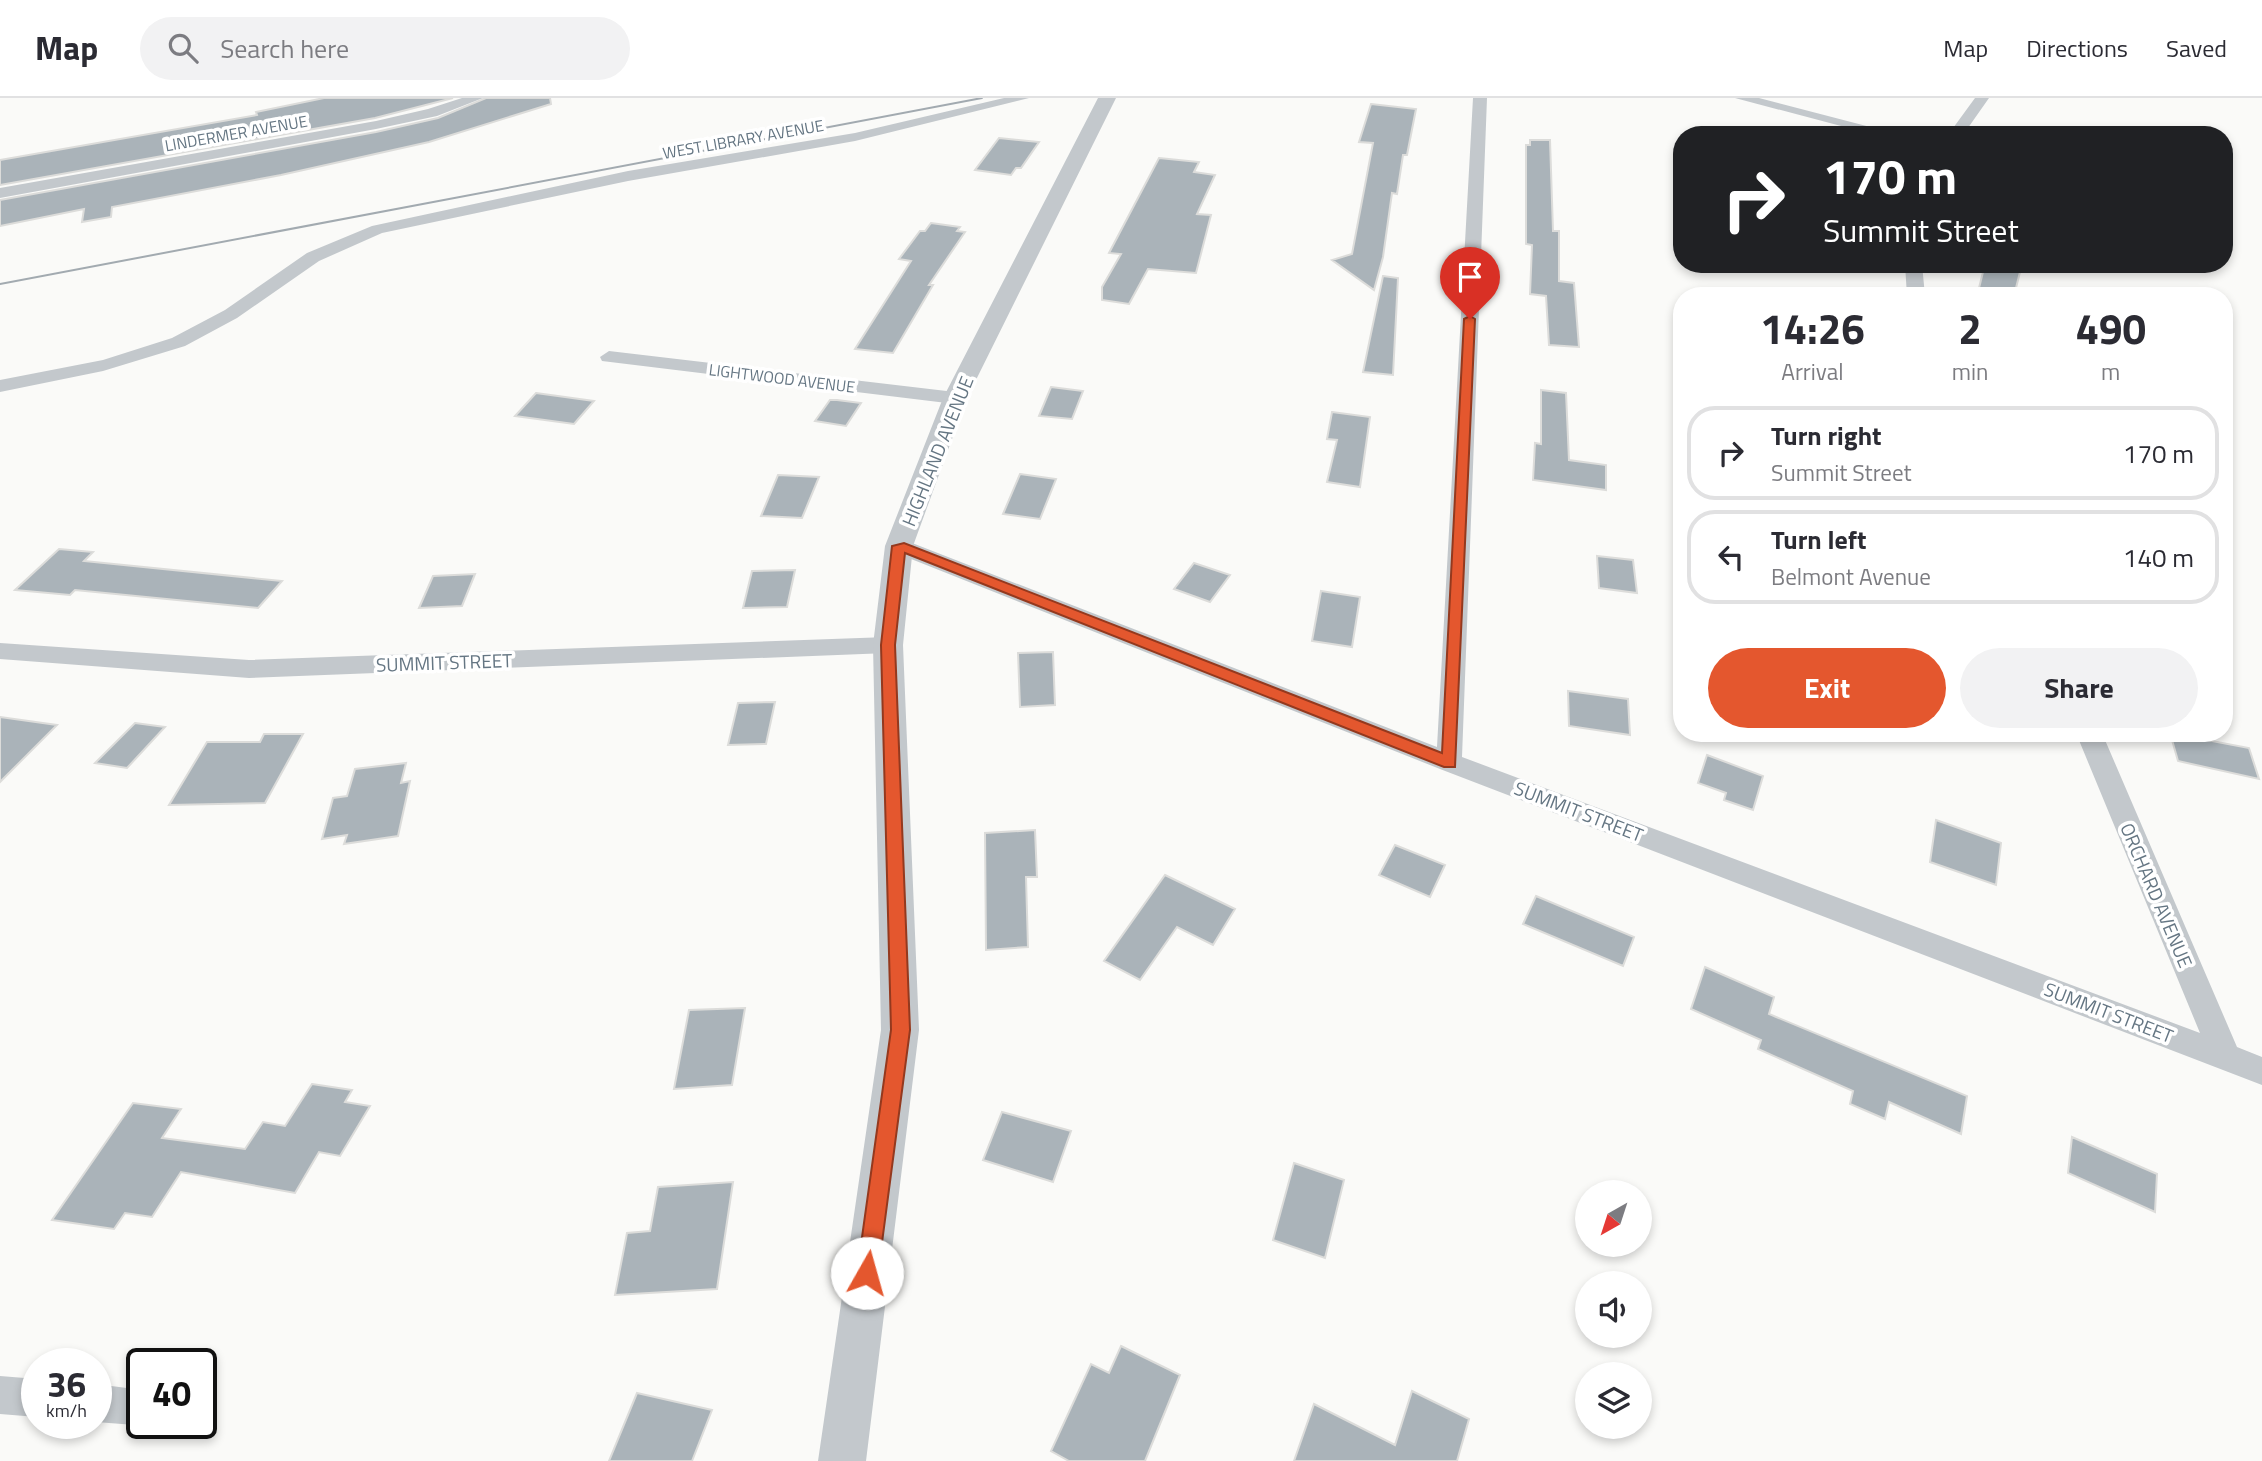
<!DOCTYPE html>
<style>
body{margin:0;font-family:"Titillium Web",sans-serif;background:#f2f2f3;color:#2b2b33;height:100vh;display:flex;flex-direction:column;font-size:26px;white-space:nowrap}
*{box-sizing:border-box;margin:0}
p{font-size:23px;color:#7c7c81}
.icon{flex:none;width:38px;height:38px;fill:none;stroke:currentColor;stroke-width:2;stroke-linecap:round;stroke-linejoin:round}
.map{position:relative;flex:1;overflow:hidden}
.sheet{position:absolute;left:1673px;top:189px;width:560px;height:455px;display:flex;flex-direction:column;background:#fff;border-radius:28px;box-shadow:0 4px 10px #0003}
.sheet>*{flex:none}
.top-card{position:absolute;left:1673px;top:28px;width:560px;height:147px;border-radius:28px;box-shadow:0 4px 10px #0003;background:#202124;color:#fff;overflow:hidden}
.needle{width:46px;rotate:219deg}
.controls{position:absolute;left:1575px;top:1082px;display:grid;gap:14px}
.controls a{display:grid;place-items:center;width:77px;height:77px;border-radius:50%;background:#fff;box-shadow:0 4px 10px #0003;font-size:35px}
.speed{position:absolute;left:21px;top:1250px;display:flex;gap:14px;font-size:35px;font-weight:700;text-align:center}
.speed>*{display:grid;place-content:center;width:91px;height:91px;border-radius:50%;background:#fff;box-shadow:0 4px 10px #0003;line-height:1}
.speed small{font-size:18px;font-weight:400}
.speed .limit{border:4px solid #111;border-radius:10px;background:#fff;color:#111}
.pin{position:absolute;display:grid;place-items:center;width:60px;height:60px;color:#fff;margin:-72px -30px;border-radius:50% 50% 50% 0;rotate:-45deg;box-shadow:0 0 7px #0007}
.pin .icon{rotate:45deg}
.me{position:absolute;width:77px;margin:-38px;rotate:7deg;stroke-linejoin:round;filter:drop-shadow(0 0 5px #0008)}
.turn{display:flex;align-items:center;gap:24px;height:147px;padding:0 35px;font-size:32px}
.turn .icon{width:91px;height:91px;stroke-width:2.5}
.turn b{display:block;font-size:49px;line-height:60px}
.eta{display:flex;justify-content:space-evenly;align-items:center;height:119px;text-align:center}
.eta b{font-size:42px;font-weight:700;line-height:49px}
.action{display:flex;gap:14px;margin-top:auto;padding:14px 35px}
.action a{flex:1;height:80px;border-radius:42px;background:#e4572e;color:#fff;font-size:28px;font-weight:700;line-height:80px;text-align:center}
.action a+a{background:#f2f2f3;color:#2b2b33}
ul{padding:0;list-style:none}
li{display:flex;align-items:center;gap:21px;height:94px;margin:0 14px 10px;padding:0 21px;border:4px solid #e1e1e2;border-radius:28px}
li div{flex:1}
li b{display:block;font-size:26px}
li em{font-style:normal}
header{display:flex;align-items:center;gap:42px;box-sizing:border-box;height:98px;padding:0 35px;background:#fff;border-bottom:2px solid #e1e1e2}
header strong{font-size:33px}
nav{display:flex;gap:38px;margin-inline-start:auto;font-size:24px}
.search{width:490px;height:63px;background:#f2f2f3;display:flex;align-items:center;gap:18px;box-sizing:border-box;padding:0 24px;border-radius:38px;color:#7c7c81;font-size:26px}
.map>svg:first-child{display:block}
.building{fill:#aab3b9;stroke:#dcdcda;stroke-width:2}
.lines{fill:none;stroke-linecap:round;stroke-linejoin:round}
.minor{fill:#c3c8cc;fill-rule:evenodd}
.tertiary{fill:#c3c8cc;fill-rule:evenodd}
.tram{stroke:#a2aab0;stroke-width:2}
.route{fill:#e4572e;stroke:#94391e;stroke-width:2}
.labels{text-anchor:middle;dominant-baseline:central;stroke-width:7;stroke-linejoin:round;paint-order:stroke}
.far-street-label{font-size:16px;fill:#657683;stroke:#fff}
.street-label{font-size:19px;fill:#657683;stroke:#fff}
</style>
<header>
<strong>Map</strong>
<div class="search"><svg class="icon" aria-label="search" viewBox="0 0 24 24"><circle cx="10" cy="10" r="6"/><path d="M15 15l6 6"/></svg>Search here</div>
<nav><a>Map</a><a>Directions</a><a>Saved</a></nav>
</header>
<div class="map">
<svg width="2262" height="1363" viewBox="0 0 2262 1363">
<rect width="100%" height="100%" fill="#fafaf8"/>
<path class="building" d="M 324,0 L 453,0 L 375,20 L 0,87 L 0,62 L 257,17 L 256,14 Z
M 486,0 L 550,0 L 551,6 L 429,44 L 281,77 L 112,109 L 111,119 L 82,124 L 84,111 L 0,128 L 0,102 L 376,34 L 438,20 Z
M 1371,6 L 1416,11 L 1407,57 L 1403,57 L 1397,96 L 1392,95 L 1383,159 L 1374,192 L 1332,162 L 1352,156 L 1373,45 L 1359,44 Z
M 999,40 L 1039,44 L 1021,70 L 1016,70 L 1011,77 L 975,72 Z
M 1530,42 L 1550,42 L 1553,133 L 1559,133 L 1559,183 L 1574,185 L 1579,249 L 1549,247 L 1546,198 L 1530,196 L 1532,147 L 1526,146 L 1526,47 L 1530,47 Z
M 1159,60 L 1199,64 L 1194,74 L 1215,77 L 1197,116 L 1211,117 L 1196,175 L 1148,171 L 1129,206 L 1102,202 L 1102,189 L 1121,156 L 1109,155 Z
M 931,125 L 960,129 L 957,133 L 965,134 L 929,187 L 933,187 L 893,255 L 855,251 L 911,163 L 899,161 L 920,133 L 925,133 Z
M 1985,166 L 2022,166 L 2014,198 L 1977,198 Z
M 1383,178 L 1398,180 L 1393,277 L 1363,274 Z
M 1051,289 L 1083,293 L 1072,321 L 1039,318 Z
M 1541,292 L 1566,295 L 1569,362 L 1606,367 L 1606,392 L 1533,382 L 1535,345 L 1541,346 Z
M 536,295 L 594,303 L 574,326 L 515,318 Z
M 830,302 L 837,302 L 861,305 L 846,328 L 815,323 Z
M 1332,314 L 1370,319 L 1360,389 L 1327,384 L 1337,342 L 1327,341 Z
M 1020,376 L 1056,381 L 1040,421 L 1003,416 Z
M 778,377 L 819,379 L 802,420 L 761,418 Z
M 59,451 L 93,454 L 84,463 L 282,483 L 258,510 L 75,492 L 70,497 L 15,492 Z
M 1597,458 L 1633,462 L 1637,495 L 1599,490 Z
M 1194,465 L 1230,477 L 1210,504 L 1174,491 Z
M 795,472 L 787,509 L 743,510 L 752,473 Z
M 475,476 L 462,508 L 419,510 L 433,478 Z
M 1321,493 L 1360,499 L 1352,549 L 1312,543 Z
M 1053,554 L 1055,607 L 1020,609 L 1018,555 Z
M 1568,593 L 1628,601 L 1630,637 L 1569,628 Z
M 775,604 L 766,646 L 728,647 L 738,605 Z
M 0,619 L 57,627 L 0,684 Z
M 135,625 L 165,629 L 127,670 L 95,665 Z
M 2170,635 L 2249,650 L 2259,681 L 2178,663 Z
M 264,636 L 303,636 L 265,705 L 169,707 L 207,644 L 260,644 Z
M 1707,657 L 1763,678 L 1753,712 L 1724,702 L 1726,695 L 1698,685 Z
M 406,665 L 401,685 L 410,683 L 398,738 L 344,746 L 347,737 L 322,741 L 333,700 L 347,698 L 355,671 Z
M 1936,722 L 2001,745 L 1996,787 L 1930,764 Z
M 1035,732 L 1037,779 L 1026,779 L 1028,849 L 986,852 L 985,735 Z
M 1395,747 L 1445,767 L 1430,799 L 1379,777 Z
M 1165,777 L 1235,811 L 1213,847 L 1177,829 L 1140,882 L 1104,863 Z
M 1536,798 L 1634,839 L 1623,868 L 1523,826 Z
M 1705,869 L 1774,899 L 1769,916 L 1967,998 L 1961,1036 L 1889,1004 L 1885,1021 L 1850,1006 L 1853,993 L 1758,951 L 1761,942 L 1691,911 Z
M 745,910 L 732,987 L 674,991 L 689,912 Z
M 312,986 L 352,992 L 345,1004 L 370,1008 L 340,1058 L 319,1054 L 295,1095 L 181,1074 L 152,1119 L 125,1115 L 114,1131 L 52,1122 L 133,1005 L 181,1011 L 162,1040 L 245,1051 L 263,1024 L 285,1028 Z
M 1002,1014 L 1071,1033 L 1053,1084 L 983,1062 Z
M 2072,1039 L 2157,1076 L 2155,1114 L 2068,1075 Z
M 1294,1065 L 1344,1082 L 1325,1160 L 1273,1142 Z
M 733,1084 L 717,1191 L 615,1197 L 627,1135 L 650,1133 L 658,1089 Z
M 1121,1248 L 1180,1277 L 1145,1363 L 1069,1363 L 1051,1353 L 1091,1266 L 1109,1275 Z
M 1412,1293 L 1469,1321 L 1457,1363 L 1294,1363 L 1314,1306 L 1395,1347 Z
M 637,1295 L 712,1312 L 692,1363 L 609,1363 Z"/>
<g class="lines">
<path class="minor" d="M 462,0 L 483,0 L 437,18 L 376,31 L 0,100 L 0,90 L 376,23 L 428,11 Z
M 1004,0 L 1029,0 L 855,43 L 628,83 L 382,135 L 319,163 L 237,220 L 185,248 L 103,273 L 0,294 L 0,282 L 103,262 L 172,240 L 225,212 L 307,155 L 372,128 L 628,73 L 855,35 Z
M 1473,0 L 1487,0 L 1462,659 L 2200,935 L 2076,635 L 2102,635 L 2237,949 L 2262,959 L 2262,987 L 1440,671 L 891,453 L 888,448 L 891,443 L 907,443 L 1437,649 Z
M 1735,0 L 1759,0 L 1901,37 L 1875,37 Z
M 1975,0 L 1989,0 L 1963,37 L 1948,37 Z
M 1905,166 L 1922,166 L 1925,198 L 1907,198 Z
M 609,253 L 955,294 L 965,300 L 955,306 L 602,263 L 600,259 Z
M 888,539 L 896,541 L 900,547 L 896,553 L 888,555 L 249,580 L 0,561 L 0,545 L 249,562 Z
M 0,1278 L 37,1281 L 37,1319 L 0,1316 Z
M 96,1286 L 142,1292 L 142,1324 L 135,1327 L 96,1324 Z"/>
<path class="tertiary" d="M 1098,0 L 1116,0 L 967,300 L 913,448 L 903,547 L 919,932 L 866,1363 L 818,1363 L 881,932 L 873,547 L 885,448 L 943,300 Z"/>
<path class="tram" d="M 0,186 L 982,0"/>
</g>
<path class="route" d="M 1470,218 L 1475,221 L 1455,669 L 1444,669 L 905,455 L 895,547 L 910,932 L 878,1175 L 875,1182 L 867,1185 L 860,1182 L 857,1175 L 891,932 L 881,547 L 892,448 L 904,445 L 1442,655 L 1464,221 Z"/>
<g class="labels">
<g class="far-street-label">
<text transform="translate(236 35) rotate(-10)">LINDERMER AVENUE</text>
<text transform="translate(743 41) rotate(-10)">WEST LIBRARY AVENUE</text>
<text transform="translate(782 280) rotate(7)">LIGHTWOOD AVENUE</text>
</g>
<g class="street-label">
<text transform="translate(937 353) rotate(-68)">HIGHLAND AVENUE</text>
<text transform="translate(444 564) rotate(-2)">SUMMIT STREET</text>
<text transform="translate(1579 713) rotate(21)">SUMMIT STREET</text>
<text transform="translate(2157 797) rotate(67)">ORCHARD AVENUE</text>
<text transform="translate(2109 914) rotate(21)">SUMMIT STREET</text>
</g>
</g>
</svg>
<div class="controls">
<a><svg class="needle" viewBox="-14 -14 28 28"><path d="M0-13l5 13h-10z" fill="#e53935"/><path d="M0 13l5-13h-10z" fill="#7c7c81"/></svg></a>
<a><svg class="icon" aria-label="sound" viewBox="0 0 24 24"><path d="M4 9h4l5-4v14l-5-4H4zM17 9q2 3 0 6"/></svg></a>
<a><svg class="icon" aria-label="layers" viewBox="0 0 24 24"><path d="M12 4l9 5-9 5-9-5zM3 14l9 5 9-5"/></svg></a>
</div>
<div class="speed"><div>36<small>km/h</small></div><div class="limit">40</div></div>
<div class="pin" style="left:1470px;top:221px;background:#d93025"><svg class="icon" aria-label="arrive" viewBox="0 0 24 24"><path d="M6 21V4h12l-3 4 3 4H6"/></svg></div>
<svg class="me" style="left:867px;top:1175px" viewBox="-20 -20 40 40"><circle r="19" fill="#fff"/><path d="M0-13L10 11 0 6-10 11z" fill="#e4572e"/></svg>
<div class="top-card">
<div class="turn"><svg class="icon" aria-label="right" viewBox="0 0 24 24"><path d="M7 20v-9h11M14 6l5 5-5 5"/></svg><div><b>170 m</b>Summit Street</div></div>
</div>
<section class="sheet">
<div class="eta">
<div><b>14:26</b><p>Arrival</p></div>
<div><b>2</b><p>min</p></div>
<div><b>490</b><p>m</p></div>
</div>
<ul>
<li><svg class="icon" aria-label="right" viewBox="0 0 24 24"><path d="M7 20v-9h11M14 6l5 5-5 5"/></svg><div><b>Turn right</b><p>Summit Street</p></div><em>170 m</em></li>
<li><svg class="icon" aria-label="left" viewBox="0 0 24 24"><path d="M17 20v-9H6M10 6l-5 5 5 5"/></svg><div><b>Turn left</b><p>Belmont Avenue</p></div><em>140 m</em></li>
</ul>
<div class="action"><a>Exit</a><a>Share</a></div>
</section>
</div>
